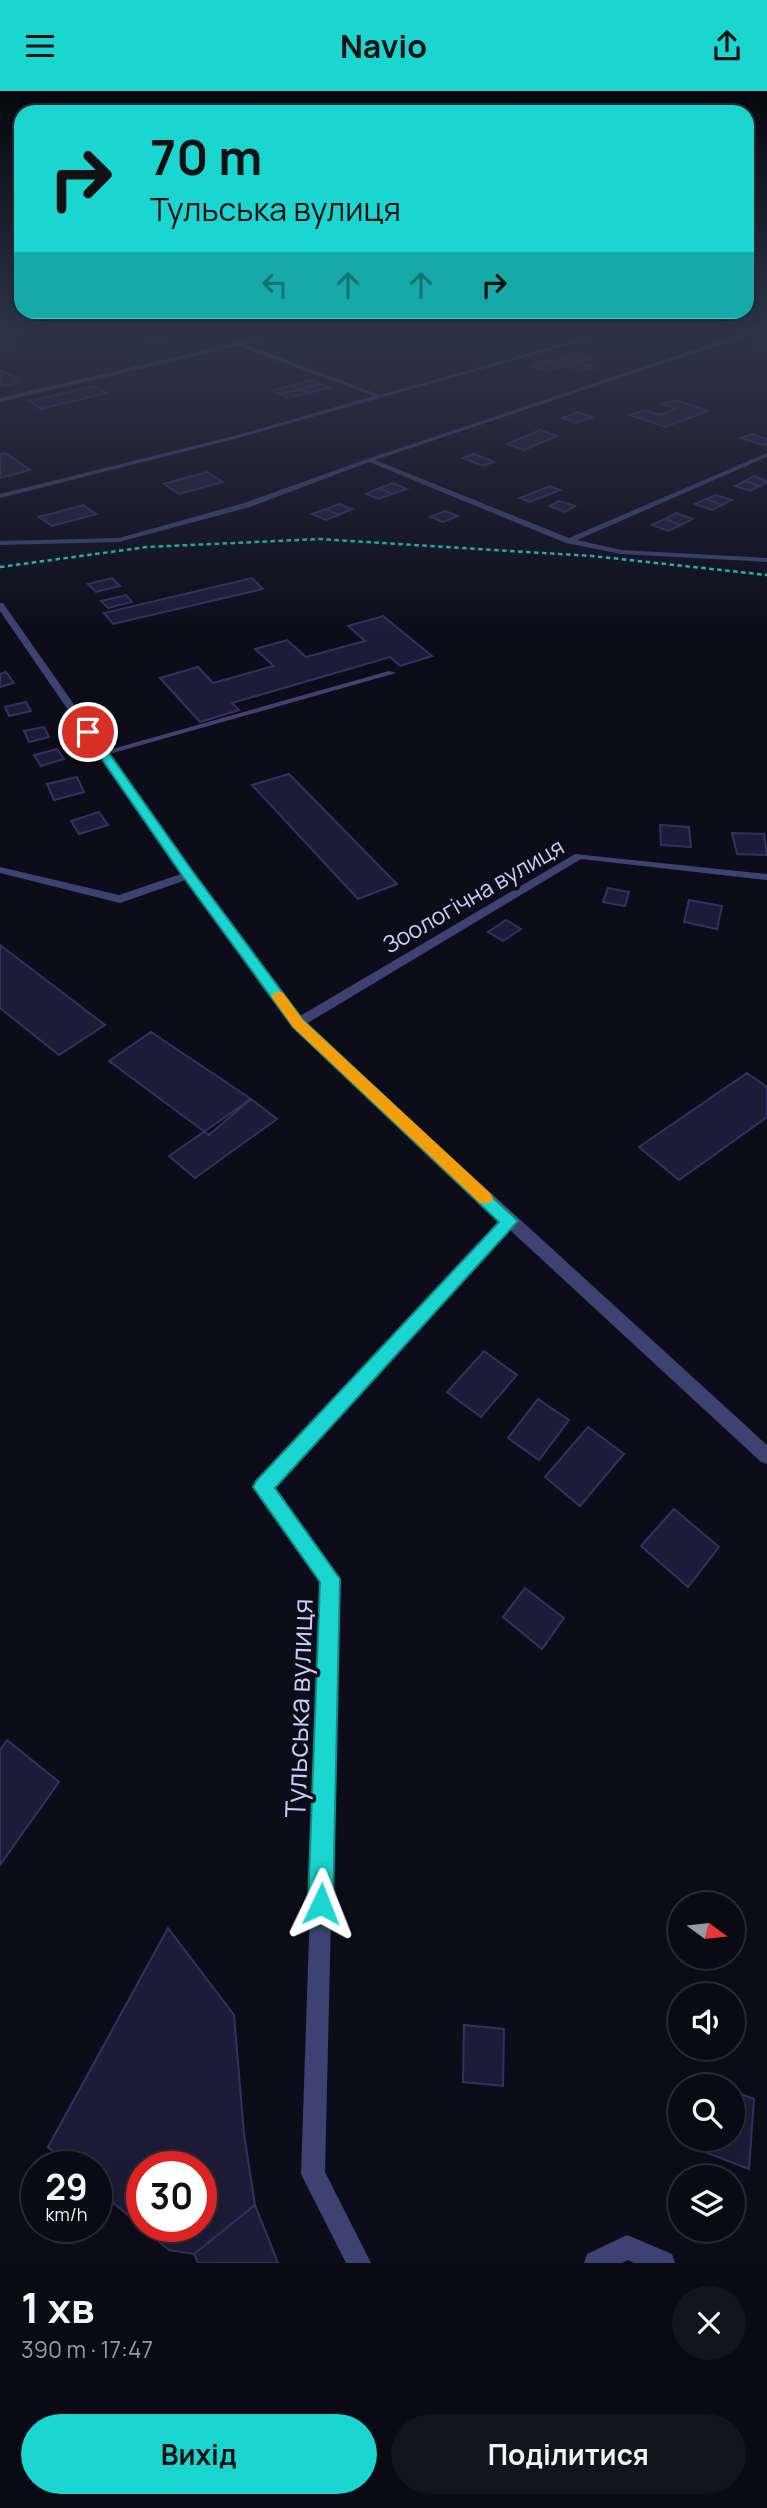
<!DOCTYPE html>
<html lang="uk">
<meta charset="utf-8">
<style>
body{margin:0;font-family:Manrope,sans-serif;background:#13131d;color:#f1f3f6;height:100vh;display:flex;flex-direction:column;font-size:26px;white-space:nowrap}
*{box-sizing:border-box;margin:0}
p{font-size:23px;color:#999aa0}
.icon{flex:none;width:38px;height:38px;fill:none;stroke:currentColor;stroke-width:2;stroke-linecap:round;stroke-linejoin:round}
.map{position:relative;height:2172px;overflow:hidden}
.details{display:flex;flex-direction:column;background:#0a0a14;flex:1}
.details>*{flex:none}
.hud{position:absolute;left:14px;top:14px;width:740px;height:214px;border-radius:21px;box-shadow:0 7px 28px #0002,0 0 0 2px #2a2b34;background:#1bd5d1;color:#111;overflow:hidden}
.needle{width:46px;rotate:105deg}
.tools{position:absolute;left:668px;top:1801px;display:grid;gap:14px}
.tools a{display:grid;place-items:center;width:77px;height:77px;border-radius:50%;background:#0a0a14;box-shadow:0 7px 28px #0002,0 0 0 2px #2a2b34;font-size:35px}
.speed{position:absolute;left:21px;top:2060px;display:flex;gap:14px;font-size:35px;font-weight:700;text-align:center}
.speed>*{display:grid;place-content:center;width:91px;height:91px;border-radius:50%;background:#0a0a14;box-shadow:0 7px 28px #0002,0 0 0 2px #2a2b34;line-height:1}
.speed small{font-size:18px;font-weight:400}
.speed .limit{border:10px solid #d22;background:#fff;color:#111}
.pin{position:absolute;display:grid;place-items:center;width:60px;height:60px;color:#fff;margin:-30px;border:4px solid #fff;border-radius:50%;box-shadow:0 2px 7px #0007}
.me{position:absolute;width:77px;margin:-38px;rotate:2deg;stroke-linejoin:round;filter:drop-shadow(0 0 5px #0008)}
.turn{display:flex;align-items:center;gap:24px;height:147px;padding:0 21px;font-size:32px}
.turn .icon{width:91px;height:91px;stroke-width:2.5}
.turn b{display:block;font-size:49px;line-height:60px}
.lanes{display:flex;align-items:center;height:66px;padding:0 21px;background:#0003;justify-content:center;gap:35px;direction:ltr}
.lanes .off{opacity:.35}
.round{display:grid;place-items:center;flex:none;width:74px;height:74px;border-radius:37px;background:#13131d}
.summary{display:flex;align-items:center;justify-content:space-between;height:119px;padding:0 21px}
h1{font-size:42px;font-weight:700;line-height:52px}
.primary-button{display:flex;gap:14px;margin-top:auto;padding:14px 21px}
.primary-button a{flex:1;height:80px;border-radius:42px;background:#1bd5d1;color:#111;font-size:28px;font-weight:700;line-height:80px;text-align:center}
.primary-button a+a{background:#13131d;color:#f1f3f6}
header{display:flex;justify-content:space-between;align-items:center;height:91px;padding:0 21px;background:#1bd5d1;color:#111;font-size:32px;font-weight:700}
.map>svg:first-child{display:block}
.building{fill:#1e1b38;stroke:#343061;stroke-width:2;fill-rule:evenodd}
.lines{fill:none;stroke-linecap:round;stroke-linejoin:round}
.service{fill:#3d4273;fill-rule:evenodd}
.minor{fill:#3d4273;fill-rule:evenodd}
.rail{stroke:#1bd5d1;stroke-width:2.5;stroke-dasharray:4.5 3.5;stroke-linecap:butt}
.route{fill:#1bd5d1;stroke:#128a88;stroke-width:2}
.slow{fill:#f59e0b}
.labels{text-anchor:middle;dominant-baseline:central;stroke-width:7;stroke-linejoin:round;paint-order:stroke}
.street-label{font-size:23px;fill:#ccccf8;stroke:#0d0d1a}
.near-street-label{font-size:28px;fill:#ccccf8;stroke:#0d0d1a}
</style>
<header><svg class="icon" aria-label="menu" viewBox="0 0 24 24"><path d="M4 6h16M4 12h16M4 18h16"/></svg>Navio<svg class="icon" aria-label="share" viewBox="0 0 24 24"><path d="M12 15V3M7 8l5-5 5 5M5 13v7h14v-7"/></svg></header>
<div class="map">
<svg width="767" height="2172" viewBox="0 0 767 2172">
<rect width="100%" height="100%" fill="#0d0d1a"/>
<path class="building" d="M 118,237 L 151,237 L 171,246 L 149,251 Z
M 578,264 L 590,268 L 578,271 L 594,277 L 582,280 L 554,270 Z
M 552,269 L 567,274 L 545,280 L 531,275 Z
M 0,279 L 22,290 L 4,295 L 0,293 Z
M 312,289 L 320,293 L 300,298 L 292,294 Z
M 320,293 L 329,297 L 309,302 L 300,298 Z
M 292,294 L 300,298 L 280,303 L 272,300 Z
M 94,295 L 107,302 L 41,318 L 29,310 Z
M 300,298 L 309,302 L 288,307 L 280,303 Z
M 675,309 L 708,320 L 665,336 L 630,324 L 645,319 L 659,324 L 676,318 L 663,313 Z
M 578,321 L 592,326 L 576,332 L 562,327 Z
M 540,339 L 557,345 L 524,359 L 507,353 Z
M 752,343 L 767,348 L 767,353 L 763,354 L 741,347 Z
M 6,362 L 30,379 L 0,387 L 0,363 Z
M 474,363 L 494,371 L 483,375 L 463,367 Z
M 207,381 L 223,391 L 179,403 L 164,393 Z
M 754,385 L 767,390 L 767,391 L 760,395 L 745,390 Z
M 745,390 L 760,395 L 750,400 L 735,395 Z
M 393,392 L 407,398 L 392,403 L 379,397 Z
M 550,395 L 560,399 L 530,411 L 520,407 Z
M 379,397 L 392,403 L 379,408 L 366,403 Z
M 716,404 L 732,409 L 722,414 L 706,408 Z
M 706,408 L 722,414 L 712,419 L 695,413 Z
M 559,410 L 575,415 L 565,421 L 549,415 Z
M 339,413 L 352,418 L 339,424 L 326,418 Z
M 83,414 L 96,423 L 52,435 L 39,426 Z
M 326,418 L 339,424 L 326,429 L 312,423 Z
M 445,420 L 458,425 L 443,431 L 430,426 Z
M 676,422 L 693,428 L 681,434 L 665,428 Z
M 665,428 L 681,434 L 668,440 L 652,434 Z
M 112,487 L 120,495 L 96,501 L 88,493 Z
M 252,487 L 263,498 L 113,533 L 104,522 Z
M 126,504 L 132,511 L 108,517 L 101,510 Z
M 383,525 L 432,565 L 400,575 L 390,566 L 232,612 L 239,619 L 200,631 L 160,587 L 198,576 L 213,592 L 274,575 L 255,558 L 287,549 L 306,566 L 365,550 L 348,535 Z
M 6,581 L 14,592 L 0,596 L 0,583 Z
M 26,611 L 31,620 L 9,625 L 5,616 Z
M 44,636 L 49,646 L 29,651 L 24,640 Z
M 57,658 L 64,668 L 41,675 L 34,664 Z
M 289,683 L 397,793 L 358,808 L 252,694 Z
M 77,686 L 84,701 L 54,709 L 47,693 Z
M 99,721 L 108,734 L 79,743 L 71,730 Z
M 660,734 L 689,736 L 691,756 L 661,754 Z
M 732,742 L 764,743 L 767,764 L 737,763 Z
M 608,797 L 629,801 L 625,815 L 603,811 Z
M 689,809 L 722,815 L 717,838 L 684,831 Z
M 506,829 L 521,838 L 503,850 L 488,841 Z
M 0,854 L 105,934 L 59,964 L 0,917 Z
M 151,941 L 251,1008 L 209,1044 L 109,970 Z
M 747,982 L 767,996 L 767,1026 L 679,1089 L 639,1056 Z
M 251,1008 L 277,1028 L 195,1087 L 169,1065 Z
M 484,1260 L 517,1284 L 481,1326 L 447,1301 Z
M 538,1308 L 569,1329 L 539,1369 L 508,1347 Z
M 588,1336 L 624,1363 L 580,1415 L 545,1386 Z
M 674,1418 L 719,1456 L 688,1496 L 641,1455 Z
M 525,1497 L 564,1527 L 542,1558 L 503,1526 Z
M 7,1649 L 59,1691 L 0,1774 L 0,1659 Z
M 168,1837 L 234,1924 L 244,2043 L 255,2114 L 194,2163 L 169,2159 L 96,2097 L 96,2076 L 71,2076 L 48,2056 ZM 142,2076 L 201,2076 L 201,2135 L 142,2135 Z
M 464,1934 L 504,1938 L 503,1995 L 463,1991 Z
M 733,2000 L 754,2008 L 749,2078 L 692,2056 L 693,2048 L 733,2048 Z
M 255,2114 L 278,2172 L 198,2172 L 194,2163 Z"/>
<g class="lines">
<path class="service" d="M 259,237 L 265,237 L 263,247 L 260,249 L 257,247 Z
M 389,580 L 396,582 L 106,664 L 98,662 Z"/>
<path class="minor" d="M 300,237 L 309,237 L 244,253 L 380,304 L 620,237 L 628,237 L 238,347 L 0,407 L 0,403 L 234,345 L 374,305 L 238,255 L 0,311 L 0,307 Z
M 761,237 L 767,238 L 375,369 L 569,447 L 767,362 L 767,366 L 577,449 L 621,459 L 767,467 L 767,471 L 621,463 L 566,452 L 369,371 L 250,416 L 119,451 L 0,454 L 0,450 L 119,447 L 244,412 L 367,368 Z
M 0,512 L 3,512 L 192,782 L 300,925 L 575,763 L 767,783 L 767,789 L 581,768 L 306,933 L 767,1354 L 767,1373 L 761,1371 L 510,1139 L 273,1397 L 339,1488 L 325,2081 L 371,2172 L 346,2172 L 301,2083 L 321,1491 L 253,1396 L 256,1390 L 501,1130 L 294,935 L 186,789 L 120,812 L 0,782 L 0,776 L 119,804 L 181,783 L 0,520 Z
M 627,2144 L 672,2163 L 675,2172 L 634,2172 L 628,2169 L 622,2172 L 584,2172 L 587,2163 Z"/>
<path class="rail" d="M 0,476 L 147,456 L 320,448 L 592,465 L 767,484"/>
</g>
<linearGradient id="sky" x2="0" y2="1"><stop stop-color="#07070e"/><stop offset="0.44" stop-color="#2f3549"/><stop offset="1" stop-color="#2f3549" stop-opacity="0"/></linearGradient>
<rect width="767" height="541" fill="url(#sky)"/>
<path class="route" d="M 85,638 L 92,638 L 193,781 L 303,929 L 518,1130 L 275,1397 L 340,1488 L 333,1813 L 329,1821 L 321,1825 L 312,1821 L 308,1813 L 320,1491 L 253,1396 L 256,1390 L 499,1131 L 293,936 L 184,787 L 83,641 Z"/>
<path class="slow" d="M 278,900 L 283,902 L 303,929 L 491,1103 L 493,1108 L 491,1112 L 480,1112 L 293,936 L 271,905 Z"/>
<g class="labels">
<g class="street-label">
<text transform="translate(473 804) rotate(-30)">Зоологічна вулиця</text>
</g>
<g class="near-street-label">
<text transform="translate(298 1617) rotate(-88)">Тульська вулиця</text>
</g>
</g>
</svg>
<div class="tools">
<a><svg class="needle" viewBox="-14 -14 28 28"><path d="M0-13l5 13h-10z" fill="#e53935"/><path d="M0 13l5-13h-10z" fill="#999aa0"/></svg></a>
<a><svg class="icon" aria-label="sound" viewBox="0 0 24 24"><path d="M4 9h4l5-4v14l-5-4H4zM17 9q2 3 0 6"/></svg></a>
<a><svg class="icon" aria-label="search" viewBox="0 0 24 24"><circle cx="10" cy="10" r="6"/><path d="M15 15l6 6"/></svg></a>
<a><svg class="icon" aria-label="layers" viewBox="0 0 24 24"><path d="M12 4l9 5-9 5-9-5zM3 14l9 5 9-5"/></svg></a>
</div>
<div class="speed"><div>29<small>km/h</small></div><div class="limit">30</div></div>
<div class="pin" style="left:88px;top:641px;background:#d93025"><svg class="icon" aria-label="arrive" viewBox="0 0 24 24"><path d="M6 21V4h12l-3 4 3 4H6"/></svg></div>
<svg class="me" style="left:321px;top:1813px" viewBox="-20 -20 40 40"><path d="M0-17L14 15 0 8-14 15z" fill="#1bd5d1" stroke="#fff" stroke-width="4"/></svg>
<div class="hud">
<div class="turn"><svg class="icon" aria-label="right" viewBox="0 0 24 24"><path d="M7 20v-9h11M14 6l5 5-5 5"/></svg><div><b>70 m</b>Тульська вулиця</div></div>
<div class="lanes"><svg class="icon off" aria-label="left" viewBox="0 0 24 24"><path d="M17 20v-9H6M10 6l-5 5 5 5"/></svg><svg class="icon off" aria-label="ahead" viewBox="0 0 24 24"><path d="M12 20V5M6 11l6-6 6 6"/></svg><svg class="icon off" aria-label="ahead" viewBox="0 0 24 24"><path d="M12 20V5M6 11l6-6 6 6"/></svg><svg class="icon" aria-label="right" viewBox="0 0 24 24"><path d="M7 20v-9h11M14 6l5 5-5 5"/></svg></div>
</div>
</div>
<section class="details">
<div class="summary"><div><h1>1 хв</h1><p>390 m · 17:47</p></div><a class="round"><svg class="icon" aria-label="close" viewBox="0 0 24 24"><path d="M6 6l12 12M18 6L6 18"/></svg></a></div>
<div class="primary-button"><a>Вихід</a><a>Поділитися</a></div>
</section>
